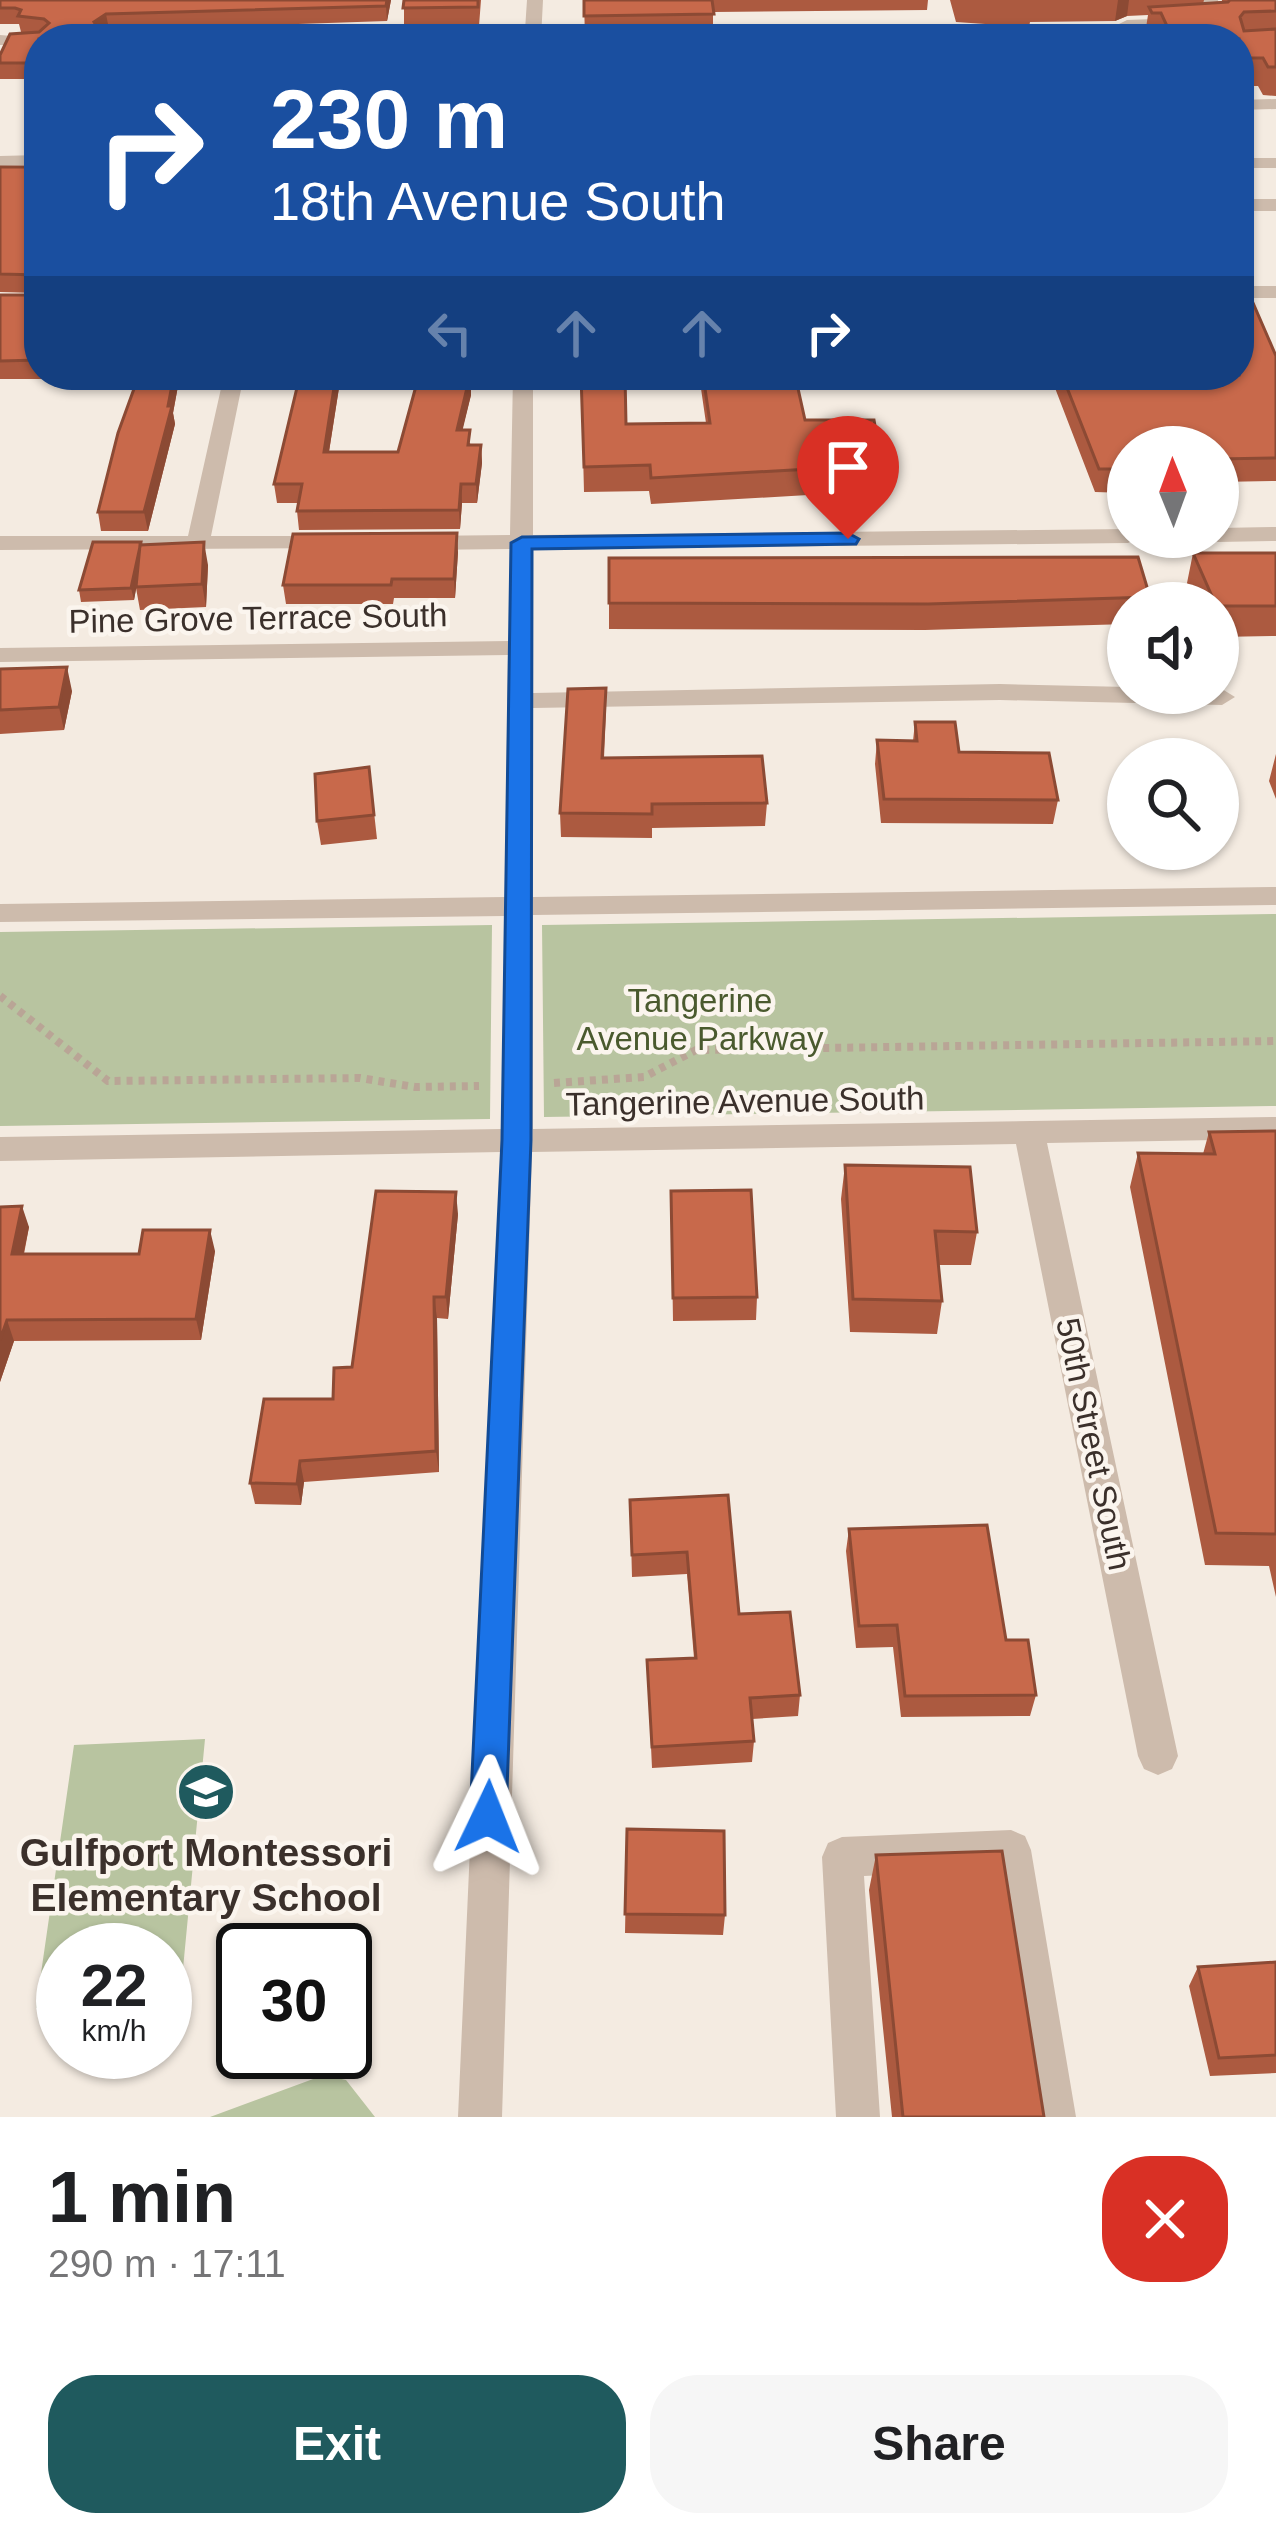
<!DOCTYPE html>
<meta charset="utf-8">
<style>
body{margin:0;font-family:Helvetica,sans-serif;background:#f6f6f6;color:#202124;height:100vh;display:flex;flex-direction:column;font-size:45px;white-space:nowrap}
*{box-sizing:border-box;margin:0}
p{font-size:39px;color:#757577}
.icon{flex:none;width:66px;height:66px;fill:none;stroke:currentColor;stroke-width:2;stroke-linecap:round;stroke-linejoin:round}
.map{position:relative;height:2117px;overflow:hidden}
.side{display:flex;flex-direction:column;background:#fff;flex:1}
.side>*{flex:none}
.guide{position:absolute;left:24px;top:24px;width:1230px;height:366px;border-radius:48px;box-shadow:0 3px 9px #0004;background:#1a4fa0;color:#fff;overflow:hidden}
.needle{width:78px;rotate:359deg}
.fabs{position:absolute;left:1107px;top:426px;display:grid;gap:24px}
.fabs a{display:grid;place-items:center;width:132px;height:132px;border-radius:50%;background:#fff;box-shadow:0 3px 9px #0004;font-size:60px}
.speed{position:absolute;left:36px;top:1923px;display:flex;gap:24px;font-size:60px;font-weight:700;text-align:center}
.speed>*{display:grid;place-content:center;width:156px;height:156px;border-radius:50%;background:#fff;box-shadow:0 3px 9px #0004;line-height:1}
.speed small{font-size:30px;font-weight:400}
.speed .limit{border:6px solid #111;border-radius:18px;background:#fff;color:#111}
.pin{position:absolute;display:grid;place-items:center;width:102px;height:102px;color:#fff;margin:-123px -51px;border-radius:50% 50% 50% 0;rotate:-45deg;box-shadow:0 0 12px #0007}
.pin .icon{rotate:45deg}
.me{position:absolute;width:132px;margin:-66px;rotate:2deg;stroke-linejoin:round;filter:drop-shadow(0 0 9px #0008)}
.turn{display:flex;align-items:center;gap:42px;height:252px;padding:0 48px;font-size:54px}
.turn .icon{width:156px;height:156px;stroke-width:2.5}
.turn b{display:block;font-size:84px;line-height:102px}
.lanes{display:flex;align-items:center;height:114px;padding:0 48px;background:#0003;justify-content:center;gap:60px;direction:ltr}
.lanes .off{opacity:.35}
.round{display:grid;place-items:center;flex:none;width:126px;height:126px;border-radius:48px;background:#f6f6f6}
.summary{display:flex;align-items:center;justify-content:space-between;height:204px;padding:0 48px}
h1{font-size:72px;font-weight:700;line-height:90px}
.button{display:flex;gap:24px;margin-top:auto;padding:24px 48px}
.button a{flex:1;height:138px;border-radius:48px;background:#1f5a5e;color:#fff;font-size:48px;font-weight:700;line-height:138px;text-align:center}
.button a+a{background:#f6f6f6;color:#202124}
.map>svg:first-child{display:block}
.green{fill:#b8c4a0}
.lines{fill:none;stroke-linecap:round;stroke-linejoin:round}
.path{stroke:#b9a596;stroke-width:8;stroke-dasharray:6 6;stroke-linecap:butt}
.minor{fill:#cdbbac;fill-rule:evenodd}
.wall{fill:#ac5a40}
.shaded-wall{fill:#8c4a34}
.building{fill:#c8694b;stroke:#8c4a34;stroke-width:3}
.route{fill:#1a73e8;stroke:#114b97;stroke-width:3}
.labels{text-anchor:middle;dominant-baseline:central;stroke-width:9;stroke-linejoin:round;paint-order:stroke}
.street-label{font-size:33px;fill:#3b302b;stroke:#fbf5ee}
.park-label{font-size:33px;fill:#4a5a2e;stroke:#fbf5ee}
.near-poi-label{font-size:39px;font-weight:bold;fill:#3b302b;stroke:#fbf5ee}
</style>
<div class="map">
<svg width="1276" height="2117" viewBox="0 0 1276 2117">
<rect width="100%" height="100%" fill="#f4ebe1"/>
<path class="green" d="M 1276,914 L 1276,1106 L 544,1117 L 542,925 Z
M 492,925 L 490,1119 L 0,1126 L 0,932 Z
M 205,1739 L 180,2000 L 165,2001 L 165,1950 L 63,1950 L 63,2007 L 36,2008 L 74,1745 Z
M 324,2075 L 346,2080 L 375,2117 L 210,2117 Z"/>
<g class="lines">
<path class="path" d="M 0,996 L 108,1081 L 360,1078 L 415,1087 L 479,1086
M 554,1083 L 644,1077 L 696,1050 L 1276,1041"/>
<path class="minor" d="M 527,0 L 543,0 L 541,39 L 238,38 L 246,33 L 525,30 Z
M 1202,0 L 1218,0 L 1223,25 L 1131,30 L 1117,37 L 1081,39 L 990,39 L 998,34 L 1113,27 L 1127,20 L 1208,17 Z
M 0,35 L 47,39 L 39,39 L 39,45 L 0,45 Z
M 1276,99 L 1276,109 L 1239,110 L 1239,100 Z
M 39,155 L 39,165 L 0,166 L 0,156 Z
M 1239,158 L 1276,158 L 1276,168 L 1239,168 Z
M 1239,199 L 1276,199 L 1276,211 L 1239,211 Z
M 1239,286 L 1276,286 L 1276,298 L 1239,298 Z
M 224,375 L 244,375 L 211,536 L 330,536 L 342,543 L 338,548 L 0,550 L 0,536 L 188,536 Z
M 513,375 L 533,375 L 533,535 L 1128,529 L 1128,537 L 1139,537 L 1128,543 L 533,549 L 533,693 L 1000,684 L 1128,687 L 1128,693 L 1222,689 L 1235,697 L 1222,705 L 1000,700 L 533,708 L 533,897 L 1276,887 L 1276,905 L 533,915 L 533,1129 L 1276,1117 L 1276,1139 L 1047,1143 L 1178,1756 L 1172,1769 L 1158,1775 L 1144,1769 L 1138,1756 L 1016,1144 L 532,1152 L 502,2117 L 458,2117 L 501,1152 L 0,1161 L 0,1137 L 502,1129 L 505,916 L 0,922 L 0,904 L 505,897 L 508,655 L 0,662 L 0,648 L 509,641 L 510,549 L 420,550 L 408,543 L 420,536 L 510,535 Z
M 1276,527 L 1276,541 L 1218,542 L 1208,537 L 1218,537 L 1218,528 Z
M 1011,1830 L 1025,1836 L 1031,1850 L 1076,2117 L 1032,2117 L 994,1870 L 864,1876 L 880,2117 L 836,2117 L 822,1857 L 828,1843 L 842,1837 Z"/>
</g>
<path class="wall" d="M 0,0 L 391,0 L 387,21 L 175,28 L 39,39 L 39,79 L 0,79 L 0,55 L 21,32 L 19,24 L 0,24 Z
M 404,0 L 481,0 L 479,26 L 404,27 Z
M 584,0 L 928,0 L 927,10 L 713,12 L 713,39 L 585,39 Z
M 950,0 L 1204,0 L 1203,4 L 1222,3 L 1222,0 L 1276,0 L 1276,96 L 1263,95 L 1258,86 L 1239,86 L 1239,39 L 1147,39 L 1145,34 L 1148,15 L 1127,16 L 1115,21 L 1030,22 L 1029,27 L 956,22 Z
M 0,167 L 39,167 L 39,375 L 46,375 L 45,379 L 0,379 L 0,295 L 35,295 L 37,293 L 0,292 Z
M 1276,356 L 1276,481 L 1218,482 L 1218,447 L 1128,447 L 1128,493 L 1095,492 L 1050,375 L 1239,375 Z
M 139,375 L 180,375 L 173,413 L 175,424 L 148,531 L 101,531 L 98,512 Z
M 300,375 L 341,375 L 329,452 L 398,452 L 419,375 L 471,375 L 471,395 L 462,430 L 471,445 L 481,445 L 482,463 L 477,503 L 462,503 L 460,529 L 299,530 L 297,511 L 299,503 L 277,503 L 274,484 Z
M 581,375 L 626,424 L 706,423 L 699,375 L 795,375 L 805,420 L 881,461 L 879,486 L 809,486 L 808,495 L 651,504 L 649,491 L 584,492 Z
M 142,545 L 208,565 L 206,607 L 140,610 L 136,588 L 134,600 L 81,602 L 79,590 Z
M 458,552 L 455,598 L 394,598 L 393,604 L 286,604 L 283,585 Z
M 1193,553 L 1276,553 L 1276,636 L 1218,637 L 1218,603 L 1195,603 L 1187,583 Z
M 609,558 L 1150,597 L 1149,603 L 1128,603 L 1128,624 L 925,630 L 609,629 Z
M 0,669 L 72,691 L 64,730 L 0,734 Z
M 606,711 L 604,758 L 767,803 L 765,826 L 652,828 L 652,838 L 561,837 L 560,813 Z
M 915,722 L 959,752 L 1058,800 L 1053,824 L 881,823 L 875,764 L 877,740 L 913,741 Z
M 1276,754 L 1276,799 L 1269,781 Z
M 369,767 L 377,839 L 321,845 L 317,821 Z
M 1276,1131 L 1276,1597 L 1269,1566 L 1205,1565 L 1130,1187 L 1138,1153 L 1203,1154 L 1209,1132 Z
M 845,1165 L 977,1232 L 971,1265 L 938,1265 L 942,1301 L 937,1334 L 850,1332 L 841,1199 Z
M 671,1191 L 757,1297 L 756,1320 L 673,1321 Z
M 0,1207 L 29,1227 L 24,1254 L 139,1254 L 215,1251 L 201,1340 L 14,1341 L 0,1382 Z
M 458,1214 L 448,1319 L 437,1318 L 439,1472 L 304,1482 L 301,1505 L 255,1504 L 250,1483 L 333,1399 L 352,1367 Z
M 728,1495 L 739,1614 L 800,1695 L 798,1716 L 752,1719 L 754,1741 L 752,1762 L 652,1768 L 647,1660 L 694,1658 L 687,1574 L 632,1577 L 630,1500 Z
M 849,1529 L 1006,1640 L 1036,1695 L 1030,1716 L 901,1717 L 893,1647 L 856,1648 L 846,1551 Z
M 627,1829 L 725,1915 L 723,1935 L 625,1933 Z
M 876,1855 L 1044,2117 L 892,2117 L 869,1890 Z
M 1276,1962 L 1276,2073 L 1210,2076 L 1189,1986 L 1198,1967 Z"/>
<path class="shaded-wall" d="M 387,0 L 391,0 L 387,21 L 386,6 Z
M 1118,0 L 1129,0 L 1127,16 L 1115,21 Z
M 106,14 L 109,29 L 97,38 L 94,22 Z
M 174,375 L 180,375 L 173,413 L 175,424 L 148,531 L 144,512 Z
M 336,375 L 341,375 L 326,470 L 324,452 Z
M 470,375 L 471,375 L 471,395 L 458,449 L 457,430 Z
M 481,445 L 482,463 L 477,503 L 476,484 Z
M 461,484 L 462,503 L 460,529 L 459,510 Z
M 457,533 L 458,552 L 455,598 L 454,579 Z
M 141,542 L 143,554 L 134,600 L 131,588 Z
M 204,542 L 208,565 L 206,607 L 202,584 Z
M 67,667 L 72,691 L 64,730 L 59,707 Z
M 456,1192 L 458,1214 L 448,1319 L 446,1297 Z
M 22,1206 L 29,1227 L 19,1275 L 12,1254 Z
M 210,1230 L 215,1251 L 201,1340 L 196,1319 Z
M 434,1297 L 437,1318 L 439,1472 L 436,1451 Z
M 7,1320 L 14,1341 L 0,1382 L 0,1340 Z
M 300,1461 L 304,1482 L 301,1505 L 297,1484 Z"/>
<path class="building" d="M 0,0 L 387,0 L 386,6 L 106,14 L 94,22 L 98,28 L 285,28 L 281,39 L 39,39 L 39,63 L 0,63 L 0,55 L 10,34 L 39,32 L 49,23 L 44,19 L 18,16 L 21,10 L 15,8 L 0,8 Z
M 404,0 L 478,0 L 478,7 L 403,8 Z
M 584,0 L 712,0 L 714,14 L 584,16 Z
M 1230,0 L 1276,0 L 1276,11 L 1244,12 L 1240,17 L 1244,31 L 1276,29 L 1276,67 L 1268,67 L 1263,58 L 1239,58 L 1239,39 L 1173,39 L 1161,13 L 1152,13 L 1149,7 L 1228,2 Z
M 400,28 L 476,28 L 475,39 L 398,39 Z
M 0,167 L 39,167 L 39,281 L 39,275 L 0,274 Z
M 1247,289 L 1276,356 L 1276,458 L 1218,459 L 1218,447 L 1128,447 L 1128,469 L 1099,469 L 1062,375 L 1239,375 L 1239,290 Z
M 39,291 L 39,360 L 0,361 L 0,295 L 35,295 Z
M 139,375 L 174,375 L 168,406 L 172,406 L 144,512 L 98,512 L 118,433 Z
M 300,375 L 336,375 L 324,452 L 398,452 L 419,375 L 470,375 L 457,430 L 470,430 L 468,445 L 481,445 L 476,484 L 461,484 L 459,510 L 297,511 L 302,484 L 274,484 Z
M 581,375 L 625,375 L 626,424 L 710,423 L 703,375 L 795,375 L 805,420 L 874,420 L 881,461 L 809,460 L 810,469 L 651,478 L 650,465 L 584,467 Z
M 457,533 L 454,579 L 392,579 L 391,585 L 283,585 L 293,534 Z
M 93,542 L 141,542 L 131,588 L 79,590 Z
M 204,542 L 202,584 L 136,587 L 140,545 Z
M 1193,553 L 1276,553 L 1276,606 L 1218,606 L 1218,603 L 1215,603 Z
M 1138,557 L 1150,597 L 928,604 L 609,603 L 609,558 Z
M 67,667 L 59,707 L 0,710 L 0,669 Z
M 606,688 L 602,758 L 762,756 L 767,803 L 652,804 L 652,814 L 560,813 L 568,689 Z
M 915,722 L 955,722 L 959,752 L 1049,753 L 1058,800 L 884,799 L 877,740 L 917,741 Z
M 369,767 L 374,815 L 317,821 L 315,774 Z
M 1276,1131 L 1276,1534 L 1216,1533 L 1138,1153 L 1215,1154 L 1209,1132 Z
M 845,1165 L 970,1167 L 977,1232 L 935,1231 L 942,1301 L 853,1299 Z
M 751,1190 L 757,1297 L 673,1298 L 671,1191 Z
M 376,1191 L 456,1192 L 446,1297 L 434,1297 L 436,1451 L 300,1461 L 297,1484 L 250,1483 L 264,1399 L 333,1399 L 334,1368 L 352,1367 Z
M 22,1206 L 12,1254 L 139,1254 L 143,1230 L 210,1230 L 196,1319 L 7,1320 L 0,1340 L 0,1207 Z
M 728,1495 L 739,1614 L 790,1612 L 800,1695 L 750,1698 L 754,1741 L 652,1747 L 647,1660 L 696,1658 L 687,1552 L 632,1555 L 630,1500 Z
M 987,1525 L 1006,1640 L 1028,1640 L 1036,1695 L 905,1696 L 897,1625 L 859,1626 L 849,1529 Z
M 627,1829 L 724,1831 L 725,1915 L 625,1914 Z
M 1002,1851 L 1044,2117 L 903,2117 L 876,1855 Z
M 1276,1962 L 1276,2055 L 1219,2058 L 1198,1967 Z"/>
<path class="route" d="M 848,533 L 859,539 L 856,544 L 532,549 L 531,1140 L 506,1817 L 501,1829 L 488,1834 L 475,1829 L 470,1817 L 502,1140 L 511,543 L 522,537 Z"/>
<defs>
<symbol id="school-disc" viewBox="-11 -11 22 22"><circle r="9.5" fill="#1f5a5e" stroke="#fbf5ee"/><path d="M0-5L7-2L0 1L-7-2ZM-4 1L0 2.5L4 1V4Q0 6-4 4Z" fill="#fff"/></symbol>
</defs>
<g fill-rule="evenodd">
<use href="#school-disc" x="173" y="1759" width="66" height="66"/>
</g>
<g class="labels">
<g class="street-label">
<text transform="translate(258 618) rotate(-1)">Pine Grove Terrace South</text>
<text transform="translate(745 1101) rotate(-1)">Tangerine Avenue South</text>
<text transform="translate(1094 1444) rotate(78)">50th Street South</text>
</g>
<g class="park-label">
<text x="700" y="1000">Tangerine<tspan x="700" dy="38">Avenue Parkway</tspan></text>
</g>
<g class="near-poi-label">
<text x="206" y="1852">Gulfport Montessori<tspan x="206" dy="45">Elementary School</tspan></text>
</g>
</g>
</svg>
<div class="fabs">
<a><svg class="needle" viewBox="-14 -14 28 28"><path d="M0-13l5 13h-10z" fill="#e53935"/><path d="M0 13l5-13h-10z" fill="#757577"/></svg></a>
<a><svg class="icon" aria-label="sound" viewBox="0 0 24 24"><path d="M4 9h4l5-4v14l-5-4H4zM17 9q2 3 0 6"/></svg></a>
<a><svg class="icon" aria-label="search" viewBox="0 0 24 24"><circle cx="10" cy="10" r="6"/><path d="M15 15l6 6"/></svg></a>
</div>
<div class="speed"><div>22<small>km/h</small></div><div class="limit">30</div></div>
<div class="pin" style="left:848px;top:539px;background:#d93025"><svg class="icon" aria-label="arrive" viewBox="0 0 24 24"><path d="M6 21V4h12l-3 4 3 4H6"/></svg></div>
<svg class="me" style="left:488px;top:1817px" viewBox="-20 -20 40 40"><path d="M0-17L14 15 0 8-14 15z" fill="#1a73e8" stroke="#fff" stroke-width="4"/></svg>
<div class="guide">
<div class="turn"><svg class="icon" aria-label="right" viewBox="0 0 24 24"><path d="M7 20v-9h11M14 6l5 5-5 5"/></svg><div><b>230 m</b>18th Avenue South</div></div>
<div class="lanes"><svg class="icon off" aria-label="left" viewBox="0 0 24 24"><path d="M17 20v-9H6M10 6l-5 5 5 5"/></svg><svg class="icon off" aria-label="ahead" viewBox="0 0 24 24"><path d="M12 20V5M6 11l6-6 6 6"/></svg><svg class="icon off" aria-label="ahead" viewBox="0 0 24 24"><path d="M12 20V5M6 11l6-6 6 6"/></svg><svg class="icon" aria-label="right" viewBox="0 0 24 24"><path d="M7 20v-9h11M14 6l5 5-5 5"/></svg></div>
</div>
</div>
<section class="side">
<div class="summary"><div><h1>1 min</h1><p>290 m · 17:11</p></div><a class="round" style="background:#d93025;color:#fff"><svg class="icon" aria-label="close" viewBox="0 0 24 24"><path d="M6 6l12 12M18 6L6 18"/></svg></a></div>
<div class="button"><a>Exit</a><a>Share</a></div>
</section>
